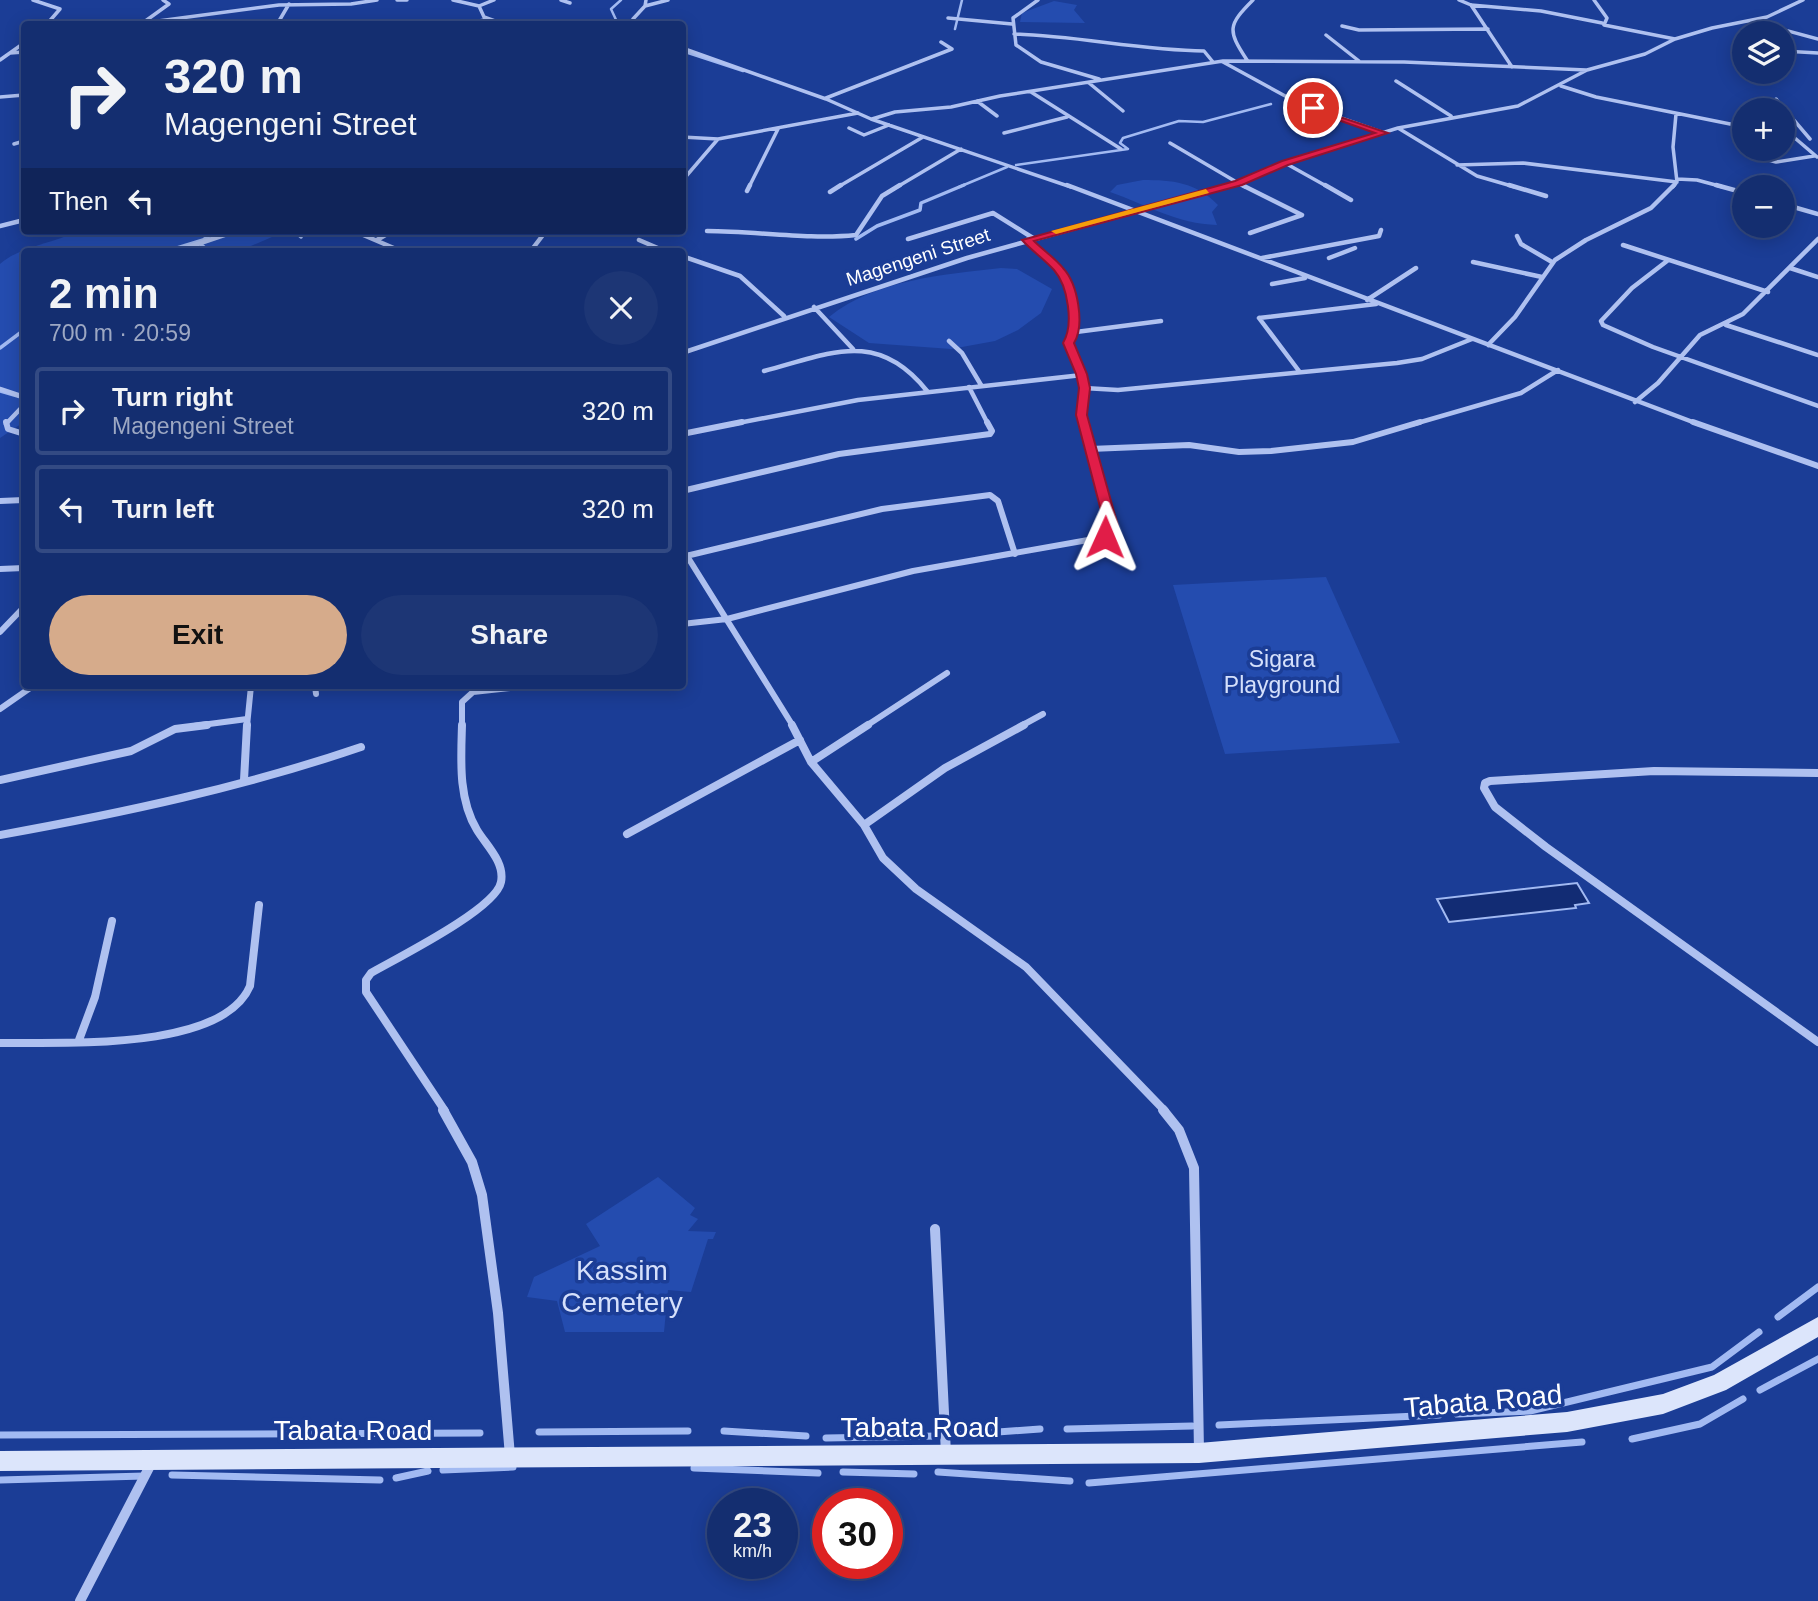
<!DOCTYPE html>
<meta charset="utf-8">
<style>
body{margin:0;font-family:Arial,sans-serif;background:#1d3675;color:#f1f3f6;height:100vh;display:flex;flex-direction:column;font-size:26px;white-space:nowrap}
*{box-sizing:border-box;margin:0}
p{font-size:23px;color:#9da8c3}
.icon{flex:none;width:38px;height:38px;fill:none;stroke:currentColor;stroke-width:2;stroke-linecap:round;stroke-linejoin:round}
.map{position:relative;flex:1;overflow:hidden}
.sheet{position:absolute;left:21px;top:248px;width:665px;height:441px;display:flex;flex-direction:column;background:#142e70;border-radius:7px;box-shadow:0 4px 18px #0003,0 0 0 2px #334a83}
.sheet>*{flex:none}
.banner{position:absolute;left:21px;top:21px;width:665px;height:214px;border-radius:7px;box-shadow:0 4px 18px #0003,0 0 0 2px #334a83;background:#142e70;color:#f1f3f6;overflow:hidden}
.buttons{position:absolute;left:1732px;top:21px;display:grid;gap:14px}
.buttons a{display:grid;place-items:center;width:63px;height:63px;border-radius:50%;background:#142e70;box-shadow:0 4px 18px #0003,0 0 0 2px #334a83;font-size:35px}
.speed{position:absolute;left:707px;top:1488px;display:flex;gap:14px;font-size:35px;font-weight:700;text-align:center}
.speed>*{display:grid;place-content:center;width:91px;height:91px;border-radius:50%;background:#142e70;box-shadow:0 4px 18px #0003,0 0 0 2px #334a83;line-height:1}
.speed small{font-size:18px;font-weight:400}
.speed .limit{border:10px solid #d22;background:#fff;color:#111}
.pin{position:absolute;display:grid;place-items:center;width:60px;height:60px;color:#fff;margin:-30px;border:4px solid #fff;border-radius:50%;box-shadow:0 2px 7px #0007}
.me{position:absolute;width:77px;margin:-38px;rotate:1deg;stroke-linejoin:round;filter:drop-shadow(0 0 5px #0008)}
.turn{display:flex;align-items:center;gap:24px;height:147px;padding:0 28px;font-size:32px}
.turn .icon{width:91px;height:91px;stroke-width:2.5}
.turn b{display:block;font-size:49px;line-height:60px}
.then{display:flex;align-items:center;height:66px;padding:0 28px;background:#0003;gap:14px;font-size:26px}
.round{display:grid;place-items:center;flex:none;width:74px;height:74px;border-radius:37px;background:#1d3675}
.summary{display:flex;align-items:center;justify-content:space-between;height:119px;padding:0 28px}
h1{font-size:42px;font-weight:800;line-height:52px}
.primary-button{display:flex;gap:14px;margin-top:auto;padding:14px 28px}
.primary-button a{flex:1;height:80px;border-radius:42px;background:#d6ab8b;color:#111;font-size:28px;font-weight:800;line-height:80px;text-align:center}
.primary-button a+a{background:#1d3675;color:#f1f3f6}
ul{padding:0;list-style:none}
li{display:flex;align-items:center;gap:21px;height:88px;margin:0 14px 10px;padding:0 14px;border:4px solid #334a83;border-radius:7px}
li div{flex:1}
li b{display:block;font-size:26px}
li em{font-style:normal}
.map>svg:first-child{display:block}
.green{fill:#244caf}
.water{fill:#122c74;stroke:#a2baf2;stroke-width:2}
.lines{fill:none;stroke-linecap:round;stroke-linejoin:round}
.stream-far2{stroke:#a2baf2;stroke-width:2.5}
.stream-far1{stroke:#a2baf2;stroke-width:3.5}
.stream{stroke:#a2baf2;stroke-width:7}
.minor-far4{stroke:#afc1f0;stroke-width:3.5}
.minor-far3{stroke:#afc1f0;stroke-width:4.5}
.minor-far2{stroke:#afc1f0;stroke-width:6}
.minor-far1{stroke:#afc1f0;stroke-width:8}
.minor{stroke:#afc1f0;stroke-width:10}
.secondary{fill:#dce5fb;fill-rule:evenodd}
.route{fill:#e11d48;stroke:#92132f;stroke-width:2}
.slow{fill:#f59e0b}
.labels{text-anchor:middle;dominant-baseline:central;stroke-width:7;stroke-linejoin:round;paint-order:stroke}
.far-street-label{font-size:19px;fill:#fff;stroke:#1b3d96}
.park-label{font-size:23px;fill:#d5e0fb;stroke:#1b3d96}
.near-park-label{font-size:28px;fill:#d5e0fb;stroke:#1b3d96}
.near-street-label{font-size:28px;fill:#fff;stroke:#1b3d96}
</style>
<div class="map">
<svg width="1818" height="1601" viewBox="0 0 1818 1601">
<rect width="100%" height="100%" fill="#1b3d96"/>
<path class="green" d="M 1054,1 L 1077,5 L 1074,10 L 1085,23 L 1020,22 L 1022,13 Z
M 1143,180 C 1172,180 1196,182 1218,205 L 1212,212 L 1217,225 C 1177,224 1147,205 1110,192 L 1117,185 Z
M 77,231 L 286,231 L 237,252 L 24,252 L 24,422 L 0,438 L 0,264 C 22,245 51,245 77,231 Z
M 1001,268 L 1017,269 L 1052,289 L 1041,313 L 1018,330 L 995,341 L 951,349 L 869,343 L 829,317 C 876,279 943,275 1001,268 Z
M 1326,577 L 1400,743 L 1225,754 L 1173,585 Z
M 658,1177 L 695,1208 L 690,1215 L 698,1219 L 688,1231 L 716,1232 L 713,1239 L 708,1239 L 691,1292 L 668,1290 L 664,1332 L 565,1332 L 557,1301 L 527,1297 L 534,1277 L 600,1246 L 586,1224 Z"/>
<path class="water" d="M 1577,883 L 1589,903 L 1575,905 L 1576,908 L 1449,922 L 1437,899 Z"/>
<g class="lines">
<path class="stream-far2" d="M 618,24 L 611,9 L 621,0
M 955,29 L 962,0
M 682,51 L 743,71
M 1016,165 L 1128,149 L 1120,143 L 1123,138 L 1179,121 L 1203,122 L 1271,104
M 959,187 L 1007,167"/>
<path class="stream-far1" d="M 294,231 L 301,237
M 856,239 L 877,226 L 920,210 L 921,203 L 964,185
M 198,242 L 210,252
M 164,252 L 203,240 L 217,231
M 0,348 L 24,330
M 0,391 L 21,397"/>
<path class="stream" d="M 1778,1317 L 1818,1287
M 1760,1390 L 1818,1359
M 1457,1414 L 1530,1411 L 1712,1367 L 1759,1332
M 1219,1425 L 1439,1415
M 1067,1429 L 1192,1426
M 724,1431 L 806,1436
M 539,1432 L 688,1431
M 0,1435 L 480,1433
M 957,1435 L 1040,1429
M 826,1438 L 938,1436
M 1632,1439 L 1700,1424 L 1743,1399
M 694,1468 L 818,1473
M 443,1470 L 513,1467
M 843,1472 L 914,1474
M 938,1472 L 1070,1481
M 172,1475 L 380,1480
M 396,1478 L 428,1471
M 0,1480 L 144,1476
M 1089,1483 L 1582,1442"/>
<path class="minor-far4" d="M 33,0 L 60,9 L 47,24
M 397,0 L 407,0
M 453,0 L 479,6
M 494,0 L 479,6 L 484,17 L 503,24
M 561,0 L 570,3
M 1038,0 L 1013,18 L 1016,45 L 1041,62 L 1099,79
M 1459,0 L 1471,5 L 1541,11 L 1602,23
M 1594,0 L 1607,18 L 1604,25 L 1675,39
M 1471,5 L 1512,67
M 645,6 L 668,0
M 948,18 L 1012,24
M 279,21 L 289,4
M 1751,21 L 1818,39
M 144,22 L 169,4 L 163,0
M 143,23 L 279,5 L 351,4 L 377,0
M 467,24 L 488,19
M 637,24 L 633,19 L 645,6 L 646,0
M 1342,26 L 1359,30 L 1488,29
M 1014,34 C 1078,36 1140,50 1204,51 L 1213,62
M 1326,35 L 1359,61
M 682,48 L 826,99 L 871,119 L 1071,187
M 1783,51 L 1818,53
M 10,53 L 24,52
M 0,60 L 24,43
M 1247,60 C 1227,30 1228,25 1253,0
M 1223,62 L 1298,103 L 1384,133
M 1396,81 L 1451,116
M 1089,83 L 1123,111
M 1561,86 L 1596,97 L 1745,127
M 1031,92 L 1121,149
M 0,97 L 24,95
M 826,98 L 952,49 L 941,42
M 1776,99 L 1810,139
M 977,101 L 997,116
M 872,119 L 895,112 L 951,107 L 1000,96 L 1223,61 L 1404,62 L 1586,70
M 849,128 L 864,135 L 889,125
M 1398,128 L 1477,176 L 1515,187
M 1004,133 L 1067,117
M 1783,135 L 1796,139 L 1817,157
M 682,137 L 718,139 L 858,113
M 1170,143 L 1245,187
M 14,144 L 24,141
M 1761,158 L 1776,162 L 1814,156
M 1285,163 L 1328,187
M 1457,165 L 1523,163 L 1677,182
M 1677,179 L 1697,180 L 1723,187
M 682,181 L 718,139
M 749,187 L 778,129
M 838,187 L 923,137
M 897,187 L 961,149
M 1224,187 L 1285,163 L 1398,128 L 1518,106 L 1587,70 L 1645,54 L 1675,39 L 1712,28 L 1767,17 L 1803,0
M 1673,187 L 1677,182 L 1673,147 L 1676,114"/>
<path class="minor-far3" d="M 1067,185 L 1698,424
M 1242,185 L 1302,215 L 1250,233
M 1325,185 L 1351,200
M 1509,185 L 1546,196
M 1716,185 L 1745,193
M 747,191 L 750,185
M 830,192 L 841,185
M 1783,204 L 1818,214
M 0,226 L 24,220
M 354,231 L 403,252
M 707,231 C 756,231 808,240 856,235 L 882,196 L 900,185
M 1517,236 L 1521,244 L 1552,262
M 908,239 L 993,213 L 1033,238
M 377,240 L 392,231
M 639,240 L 667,252
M 1027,240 C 1036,248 1049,255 1057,265 C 1073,285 1078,320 1069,343 L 1082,375 L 1083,424
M 1623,245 L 1768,292
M 174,252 L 236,231
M 530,252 L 546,231
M 682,256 L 740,276 L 784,316
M 1262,258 L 1379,236 L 1381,230
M 1329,258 L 1355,248
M 1667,261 L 1632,288 L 1601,321 L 1603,325 L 1653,347 L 1818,406
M 1473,262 L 1542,277
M 1790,268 L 1818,277
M 1272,284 L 1305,278
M 1367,300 L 1416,268
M 814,307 L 853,349
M 1259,318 L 1376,304
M 1259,318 L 1299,371
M 1726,325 L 1818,355
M 1076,332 L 1161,321
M 949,341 L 962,353 L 981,385
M 1488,345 L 1515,317 L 1555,260 L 1586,240 L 1651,208 L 1674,185
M 682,353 L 967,258 L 1230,185
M 764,371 C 829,354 877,328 927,391
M 969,387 L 988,424
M 1084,388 L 1118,390 L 1397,363 L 1422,359 L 1472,339
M 0,389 L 24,397
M 1635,402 L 1658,383 L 1700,335 L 1743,314 L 1818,239
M 6,424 L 24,405
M 733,424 L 858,400 L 1082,375
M 1414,424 L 1521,393 L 1558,370"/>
<path class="minor-far2" d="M 6,422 L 8,429 L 24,434
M 1693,422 L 1818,466
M 682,434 L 742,422
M 1090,449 L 1189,445 L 1239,452 L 1271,451 L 1353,442 L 1420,422
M 682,491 L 839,454 L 990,434 L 992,431 L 987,422
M 0,501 L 24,500
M 682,548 L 793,726
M 686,556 L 882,509 L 990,495 L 998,501 L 1015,554
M 0,569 L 24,568
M 682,624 L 727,619 L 913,571 L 1105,537 L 1111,532 L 1083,422
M 0,632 L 24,607
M 315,686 L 316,694
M 0,709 L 33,686
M 194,726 L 247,719
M 247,726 L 251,686
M 462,726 L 462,702 L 473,692 L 527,686
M 866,726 L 947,673
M 1021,726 L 1043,714"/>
<path class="minor-far1" d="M 792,725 L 811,762 L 864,825 L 883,858 L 916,889 L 1026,967 L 1165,1111
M 811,762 L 868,725
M 1818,773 L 1654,771 L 1490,781 L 1485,783 L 1484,788 L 1495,807 L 1546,847 L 1818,1042
M 0,780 L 131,751 L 175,729 L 207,725
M 244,780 L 247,725
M 864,825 L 945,768 L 1024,725
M 627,834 L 800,740
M 0,835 C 122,813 244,787 361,747
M 79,1040 L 95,997 L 112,921
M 0,1043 C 60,1042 222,1052 250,986 L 259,905
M 445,1111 L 366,992 L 366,980 L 371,973 C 397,958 496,909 501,882 C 505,862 486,845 477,830 C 458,799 461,759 462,725"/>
<path class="minor" d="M 443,1110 L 472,1162 L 482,1195 L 498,1313 L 510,1456
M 1163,1110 L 1179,1130 L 1194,1168 L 1199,1451
M 935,1229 L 946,1454
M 80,1601 L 152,1462"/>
<path class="secondary" d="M 1818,1317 L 1818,1337 L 1726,1390 L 1663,1414 L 1567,1432 L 1199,1463 L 0,1471 L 0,1451 L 1199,1443 L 1567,1412 L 1663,1394 L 1714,1375 Z"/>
</g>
<path class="route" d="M 1310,107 L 1388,133 L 1288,165 L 1242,185 L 1034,241 C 1043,250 1055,258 1063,268 C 1078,284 1085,325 1074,343 L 1087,374 L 1090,388 L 1087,415 L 1118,526 L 1118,532 L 1109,539 L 1100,539 L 1098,537 L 1105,526 L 1076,415 L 1079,388 L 1076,374 L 1063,343 C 1074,325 1068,286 1054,270 C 1044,259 1032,251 1022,240 L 1235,181 L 1282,161 L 1375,133 L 1310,110 Z"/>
<path class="slow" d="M 1206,189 L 1209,193 L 1056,234 L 1051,231 Z"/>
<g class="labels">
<g class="far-street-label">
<text transform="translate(918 257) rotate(-18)">Magengeni Street</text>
</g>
<g class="park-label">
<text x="1282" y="659">Sigara<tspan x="1282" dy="26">Playground</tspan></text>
</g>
<g class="near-park-label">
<text x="622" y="1270">Kassim<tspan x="622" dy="32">Cemetery</tspan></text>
</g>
<g class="near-street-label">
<text transform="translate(1483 1401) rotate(-5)">Tabata Road</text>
<text x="920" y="1427">Tabata Road</text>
<text x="353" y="1430">Tabata Road</text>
</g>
</g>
</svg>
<div class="buttons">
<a><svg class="icon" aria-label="layers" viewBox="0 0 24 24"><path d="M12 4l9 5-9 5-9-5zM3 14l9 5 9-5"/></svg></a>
<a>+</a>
<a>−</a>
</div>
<div class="speed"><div>23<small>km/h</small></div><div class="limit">30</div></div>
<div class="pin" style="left:1313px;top:108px;background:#d93025"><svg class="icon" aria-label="arrive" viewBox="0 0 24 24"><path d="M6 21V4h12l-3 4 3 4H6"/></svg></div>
<svg class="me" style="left:1105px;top:537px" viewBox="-20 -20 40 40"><path d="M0-17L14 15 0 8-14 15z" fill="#e11d48" stroke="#fff" stroke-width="4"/></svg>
<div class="banner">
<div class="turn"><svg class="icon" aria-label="right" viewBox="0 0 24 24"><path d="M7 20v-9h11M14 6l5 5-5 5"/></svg><div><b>320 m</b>Magengeni Street</div></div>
<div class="then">Then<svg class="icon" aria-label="left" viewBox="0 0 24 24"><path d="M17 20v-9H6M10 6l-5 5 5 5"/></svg></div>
</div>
<section class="sheet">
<div class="summary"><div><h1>2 min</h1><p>700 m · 20:59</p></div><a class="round"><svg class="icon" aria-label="close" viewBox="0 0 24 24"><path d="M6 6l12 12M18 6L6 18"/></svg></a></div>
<ul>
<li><svg class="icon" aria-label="right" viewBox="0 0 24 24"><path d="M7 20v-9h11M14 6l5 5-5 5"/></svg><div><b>Turn right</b><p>Magengeni Street</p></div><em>320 m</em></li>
<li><svg class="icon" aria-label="left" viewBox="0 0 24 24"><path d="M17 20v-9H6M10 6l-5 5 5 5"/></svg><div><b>Turn left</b></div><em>320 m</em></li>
</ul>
<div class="primary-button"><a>Exit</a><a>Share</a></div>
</section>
</div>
